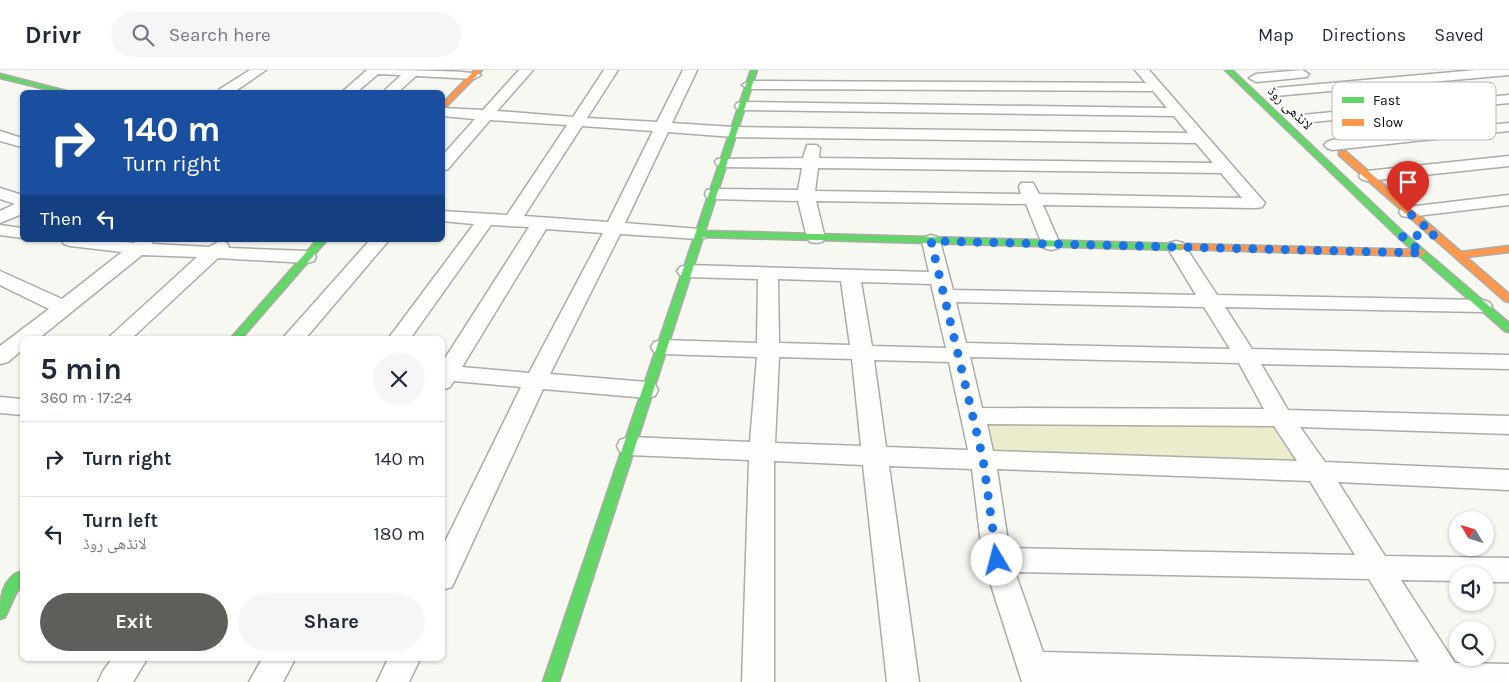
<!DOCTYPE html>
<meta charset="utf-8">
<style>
body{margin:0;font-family:Karla,"Noto Naskh Arabic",sans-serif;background:#f6f6f7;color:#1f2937;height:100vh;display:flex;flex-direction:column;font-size:19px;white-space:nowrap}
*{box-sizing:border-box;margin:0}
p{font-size:16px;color:#747a83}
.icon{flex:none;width:28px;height:28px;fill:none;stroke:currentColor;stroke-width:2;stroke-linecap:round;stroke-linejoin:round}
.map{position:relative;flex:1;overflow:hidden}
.panel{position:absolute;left:20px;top:266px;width:425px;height:325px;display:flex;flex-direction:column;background:#fff;border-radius:8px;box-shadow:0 1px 4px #0004}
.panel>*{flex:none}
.guide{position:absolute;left:20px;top:20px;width:425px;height:152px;border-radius:8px;box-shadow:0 1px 4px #0004;background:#1a4fa0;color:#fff;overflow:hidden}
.needle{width:32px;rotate:308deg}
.buttons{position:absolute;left:1449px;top:441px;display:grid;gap:10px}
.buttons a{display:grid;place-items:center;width:45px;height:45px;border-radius:50%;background:#fff;box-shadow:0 1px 4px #0004;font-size:25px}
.pin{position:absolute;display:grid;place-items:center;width:42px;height:42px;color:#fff;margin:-51px -21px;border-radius:50% 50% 50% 0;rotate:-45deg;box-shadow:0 0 5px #0007}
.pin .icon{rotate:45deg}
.me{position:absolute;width:55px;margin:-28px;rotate:352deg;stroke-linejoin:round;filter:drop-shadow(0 0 4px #0008)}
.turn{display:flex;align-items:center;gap:18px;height:105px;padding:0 20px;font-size:22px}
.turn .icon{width:65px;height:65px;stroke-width:2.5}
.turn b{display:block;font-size:35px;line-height:42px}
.then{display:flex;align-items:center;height:48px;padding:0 20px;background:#0003;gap:10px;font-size:19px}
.round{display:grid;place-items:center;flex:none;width:52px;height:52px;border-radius:26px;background:#f6f6f7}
.head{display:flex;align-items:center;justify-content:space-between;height:85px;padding:0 20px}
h1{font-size:30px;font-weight:700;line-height:38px}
.primary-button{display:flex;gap:10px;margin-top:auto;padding:10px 20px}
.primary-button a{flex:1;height:58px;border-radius:30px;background:#5e5e5b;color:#fff;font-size:20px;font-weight:700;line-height:58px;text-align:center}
.primary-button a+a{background:#f6f6f7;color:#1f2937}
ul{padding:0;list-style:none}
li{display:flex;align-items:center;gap:15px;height:75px;padding:0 20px;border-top:1px solid #e0e1e3}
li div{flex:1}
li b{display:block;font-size:19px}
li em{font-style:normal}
header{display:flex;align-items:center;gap:30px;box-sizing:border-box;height:70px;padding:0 25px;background:#fff;border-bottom:1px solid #e0e1e3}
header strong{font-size:24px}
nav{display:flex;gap:28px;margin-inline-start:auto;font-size:18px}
.search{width:350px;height:45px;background:#f6f6f7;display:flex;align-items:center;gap:12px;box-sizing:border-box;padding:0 18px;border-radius:28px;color:#747a83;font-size:19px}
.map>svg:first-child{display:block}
.green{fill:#ebeccc}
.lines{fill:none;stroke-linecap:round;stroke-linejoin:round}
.street-casing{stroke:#ababa7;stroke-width:3}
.fast-casing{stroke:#ababa7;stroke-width:3}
.slow-casing{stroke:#ababa7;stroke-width:3}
.street{fill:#fefefd;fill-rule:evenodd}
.fast{fill:#63d668;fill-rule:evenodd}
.slow{fill:#ff974d;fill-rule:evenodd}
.route{stroke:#1a73e8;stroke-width:9;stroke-dasharray:0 16.2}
.labels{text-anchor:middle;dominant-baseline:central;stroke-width:4;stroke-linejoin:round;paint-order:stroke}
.far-street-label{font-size:14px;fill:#0b0b09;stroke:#fffffe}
.key{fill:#fffffe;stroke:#b6b6b4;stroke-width:1}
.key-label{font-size:14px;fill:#0b0b09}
</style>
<header>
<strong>Drivr</strong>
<div class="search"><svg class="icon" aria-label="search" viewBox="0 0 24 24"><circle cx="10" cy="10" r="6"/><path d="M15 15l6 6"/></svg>Search here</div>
<nav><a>Map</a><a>Directions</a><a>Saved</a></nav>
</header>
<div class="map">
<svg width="1509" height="612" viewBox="0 0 1509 612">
<rect width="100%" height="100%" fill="#f8f8f3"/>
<path class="green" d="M 973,346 L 1281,348 L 1317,401 L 983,389 Z"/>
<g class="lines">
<defs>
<path id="street" d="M 250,0 L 266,0 L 234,22 L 218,22 L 220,19 Z
M 367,0 C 384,0 474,0 481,5 L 474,9 L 416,6 L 398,22 L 383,22 L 401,5 L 378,4 L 357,22 L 342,22 Z
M 519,0 L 533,0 L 497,41 L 573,47 L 604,0 L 618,0 L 587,48 L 657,52 L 683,0 L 697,0 L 672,53 L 733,57 L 1188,63 L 1174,46 L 742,40 L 737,39 L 735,36 L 737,33 L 742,32 L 1167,38 L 1153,21 L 749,19 L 742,15 L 749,11 L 1146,13 L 1135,0 L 1149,0 L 1265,133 L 1262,137 L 1256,138 L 1043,135 L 1060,174 L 1058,178 L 1051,180 L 1044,178 L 1042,174 L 1026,134 L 816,131 L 825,168 L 822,172 L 816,173 L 810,172 L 807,168 L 798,131 L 713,129 L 707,128 L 705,124 L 707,120 L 713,119 L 798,120 L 802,98 L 723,97 L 717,95 L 715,92 L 717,89 L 803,88 L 807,75 L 817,75 L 820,78 L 819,88 L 1213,93 L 1196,73 L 733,67 L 668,62 L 625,153 L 699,159 L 705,160 L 708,164 L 705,168 L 699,169 L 620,164 L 550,304 L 647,312 L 655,314 L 658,320 L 655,326 L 647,328 L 543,319 L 452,517 L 442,520 L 442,478 L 521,317 L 454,311 L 450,317 L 442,320 L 442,293 L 529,157 L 491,155 L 410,269 L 388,269 L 474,154 L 442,151 L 442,141 L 507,145 L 567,55 L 490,50 L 448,99 L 442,101 L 442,86 L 475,49 L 442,46 L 442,38 L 483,40 ZM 582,56 L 653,61 L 608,152 L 524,146 ZM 818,98 L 1221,103 L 1242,128 L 1039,124 L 1033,113 L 1021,113 L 1019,117 L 1021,124 L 815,121 ZM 546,159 L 603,163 L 529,303 L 462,297 Z
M 1302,0 L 1309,4 L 1307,7 L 1256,12 L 1249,8 L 1256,4 Z
M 1476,0 L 1509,0 L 1509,5 L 1275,26 L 1268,22 L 1275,18 Z
M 1509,25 L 1509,33 L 1302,53 L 1297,52 L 1295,49 L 1297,46 L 1302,45 Z
M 1509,53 L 1509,61 L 1332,80 L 1327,78 L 1324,75 L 1327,72 L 1332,70 Z
M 0,61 L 22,68 L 22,77 L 0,71 Z
M 1509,86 L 1509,96 L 1367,111 L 1361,109 L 1359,106 L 1361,103 L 1367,101 Z
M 0,118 L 22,125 L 22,144 L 0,153 L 0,141 L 15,134 L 0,129 Z
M 1509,125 L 1509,135 L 1408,147 L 1402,146 L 1399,142 L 1402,138 L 1408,137 Z
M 0,155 L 22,158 L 22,168 L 0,165 Z
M 931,165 L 937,167 L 940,171 L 953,220 L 1196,225 L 1167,177 L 1169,173 L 1176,171 L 1183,173 L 1217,225 L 1482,230 L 1489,232 L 1492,236 L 1489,240 L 1482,242 L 1225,237 L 1252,279 L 1509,285 L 1509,299 L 1261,294 L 1288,340 L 1509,346 L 1509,364 L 1300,357 L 1325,392 L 1509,400 L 1509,420 L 1338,412 L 1385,486 L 1509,488 L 1509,512 L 1485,512 L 1485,505 L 1458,505 L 1458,511 L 1401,510 L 1455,593 L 1509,594 L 1509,612 L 1022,612 L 983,490 L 972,399 L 889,396 L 919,612 L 887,612 L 863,395 L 774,391 L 774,612 L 742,612 L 749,390 L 629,385 L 620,382 L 617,376 L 620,370 L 629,367 L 750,372 L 757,287 L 662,284 L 654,282 L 651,277 L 654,272 L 662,270 L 757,273 L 758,209 L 687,207 L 680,205 L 677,201 L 680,197 L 687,195 L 929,202 L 922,171 L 925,167 ZM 778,209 L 841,211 L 850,275 L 779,273 ZM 861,212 L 931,214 L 946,278 L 872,276 ZM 956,232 L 1204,237 L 1230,279 L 966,273 ZM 779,287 L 852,289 L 861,376 L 775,373 ZM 970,287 L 1239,293 L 1264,339 L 982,338 ZM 874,290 L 949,292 L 968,380 L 886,377 ZM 987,354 L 1274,356 L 1297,391 L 993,381 ZM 997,399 L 1310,411 L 1355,485 L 1009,478 ZM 1015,502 L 1369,509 L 1419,592 L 1043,582 Z
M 61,170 L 112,170 L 134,173 L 138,170 L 150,170 L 153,174 L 209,177 L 220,171 L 227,173 L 229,178 L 307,181 L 314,183 L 316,187 L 314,191 L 307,193 L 218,188 L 131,269 L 107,269 L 197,187 L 142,185 L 38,269 L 22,269 L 22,280 L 8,292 L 0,294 L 0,276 L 49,239 L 0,215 L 0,201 L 62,229 L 122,182 L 70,176 L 64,174 Z
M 370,170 L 389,170 L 305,269 L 282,269 Z
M 0,327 L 22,329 L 22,345 L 0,343 Z
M 112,589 L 147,589 L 133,612 L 98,612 L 103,601 Z
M 262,589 L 295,589 L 283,612 L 249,612 Z
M 388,589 L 420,589 L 409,612 L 377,612 Z"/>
<path id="fast" d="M 751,0 L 757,0 L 705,161 L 1182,174 L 1187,177 L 1182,180 L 703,167 L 559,612 L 543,612 Z
M 1225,0 L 1232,0 L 1405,164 L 1509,253 L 1509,262 L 1505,261 L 1399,168 Z
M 0,4 L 66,21 L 67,22 L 58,22 L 0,8 Z
M 317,170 L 327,170 L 241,269 L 230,269 Z
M 22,501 L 22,516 L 16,523 L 5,547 L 0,549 C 0,530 1,508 22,501 Z"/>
<path id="slow" d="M 475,0 L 482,0 L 442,41 L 442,34 Z
M 1339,81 L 1345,81 L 1461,182 L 1509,176 L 1509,182 L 1466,187 L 1509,224 L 1509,232 L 1505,231 L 1339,85 Z
M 1182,174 L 1421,180 L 1426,183 L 1421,186 L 1179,179 L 1179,175 Z"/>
</defs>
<use href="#street" class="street-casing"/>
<use href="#fast" class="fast-casing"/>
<use href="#slow" class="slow-casing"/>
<use href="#street" class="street"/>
<use href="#fast" class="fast"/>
<use href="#slow" class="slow"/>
</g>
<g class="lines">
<path class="route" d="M 997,490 L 983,389 L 931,171 L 1422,183 L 1402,166 L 1435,165 L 1408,142"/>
</g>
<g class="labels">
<g class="far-street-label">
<text transform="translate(1290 38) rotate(44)">لانڈھی روڈ</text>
</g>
</g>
<rect x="1332" y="12" width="164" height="58" rx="8" class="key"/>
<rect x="1342" y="27" width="22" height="6" fill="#63d668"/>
<rect x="1342" y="49" width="22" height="7" fill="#ff974d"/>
<g class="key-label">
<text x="1373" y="35">Fast</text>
<text x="1373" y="57">Slow</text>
</g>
</svg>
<div class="buttons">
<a><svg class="needle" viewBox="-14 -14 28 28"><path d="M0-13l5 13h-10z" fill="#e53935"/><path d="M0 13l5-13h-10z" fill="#747a83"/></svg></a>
<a><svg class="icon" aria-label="sound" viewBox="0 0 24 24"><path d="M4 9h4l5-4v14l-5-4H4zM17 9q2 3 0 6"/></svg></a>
<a><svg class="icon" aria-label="search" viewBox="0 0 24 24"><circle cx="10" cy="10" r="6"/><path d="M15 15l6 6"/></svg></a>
</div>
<div class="pin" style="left:1408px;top:142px;background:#d93025"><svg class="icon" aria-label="arrive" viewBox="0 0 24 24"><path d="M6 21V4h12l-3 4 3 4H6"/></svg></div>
<svg class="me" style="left:997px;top:490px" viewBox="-20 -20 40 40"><circle r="19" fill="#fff"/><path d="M0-13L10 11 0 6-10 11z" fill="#1a73e8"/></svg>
<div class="guide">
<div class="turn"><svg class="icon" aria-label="right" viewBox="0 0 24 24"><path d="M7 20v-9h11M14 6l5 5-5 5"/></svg><div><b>140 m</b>Turn right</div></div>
<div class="then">Then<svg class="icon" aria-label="left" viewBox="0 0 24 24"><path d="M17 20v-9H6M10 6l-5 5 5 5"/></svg></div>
</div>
<section class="panel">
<div class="head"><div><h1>5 min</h1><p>360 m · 17:24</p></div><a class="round"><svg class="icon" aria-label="close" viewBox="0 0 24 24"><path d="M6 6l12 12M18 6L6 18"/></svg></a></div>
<ul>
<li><svg class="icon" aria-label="right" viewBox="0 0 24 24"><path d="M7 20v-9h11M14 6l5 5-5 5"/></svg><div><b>Turn right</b></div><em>140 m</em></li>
<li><svg class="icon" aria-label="left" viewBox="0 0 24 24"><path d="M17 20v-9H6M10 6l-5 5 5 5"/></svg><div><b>Turn left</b><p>لانڈھی روڈ</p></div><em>180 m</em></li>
</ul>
<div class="primary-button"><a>Exit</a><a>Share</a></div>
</section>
</div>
